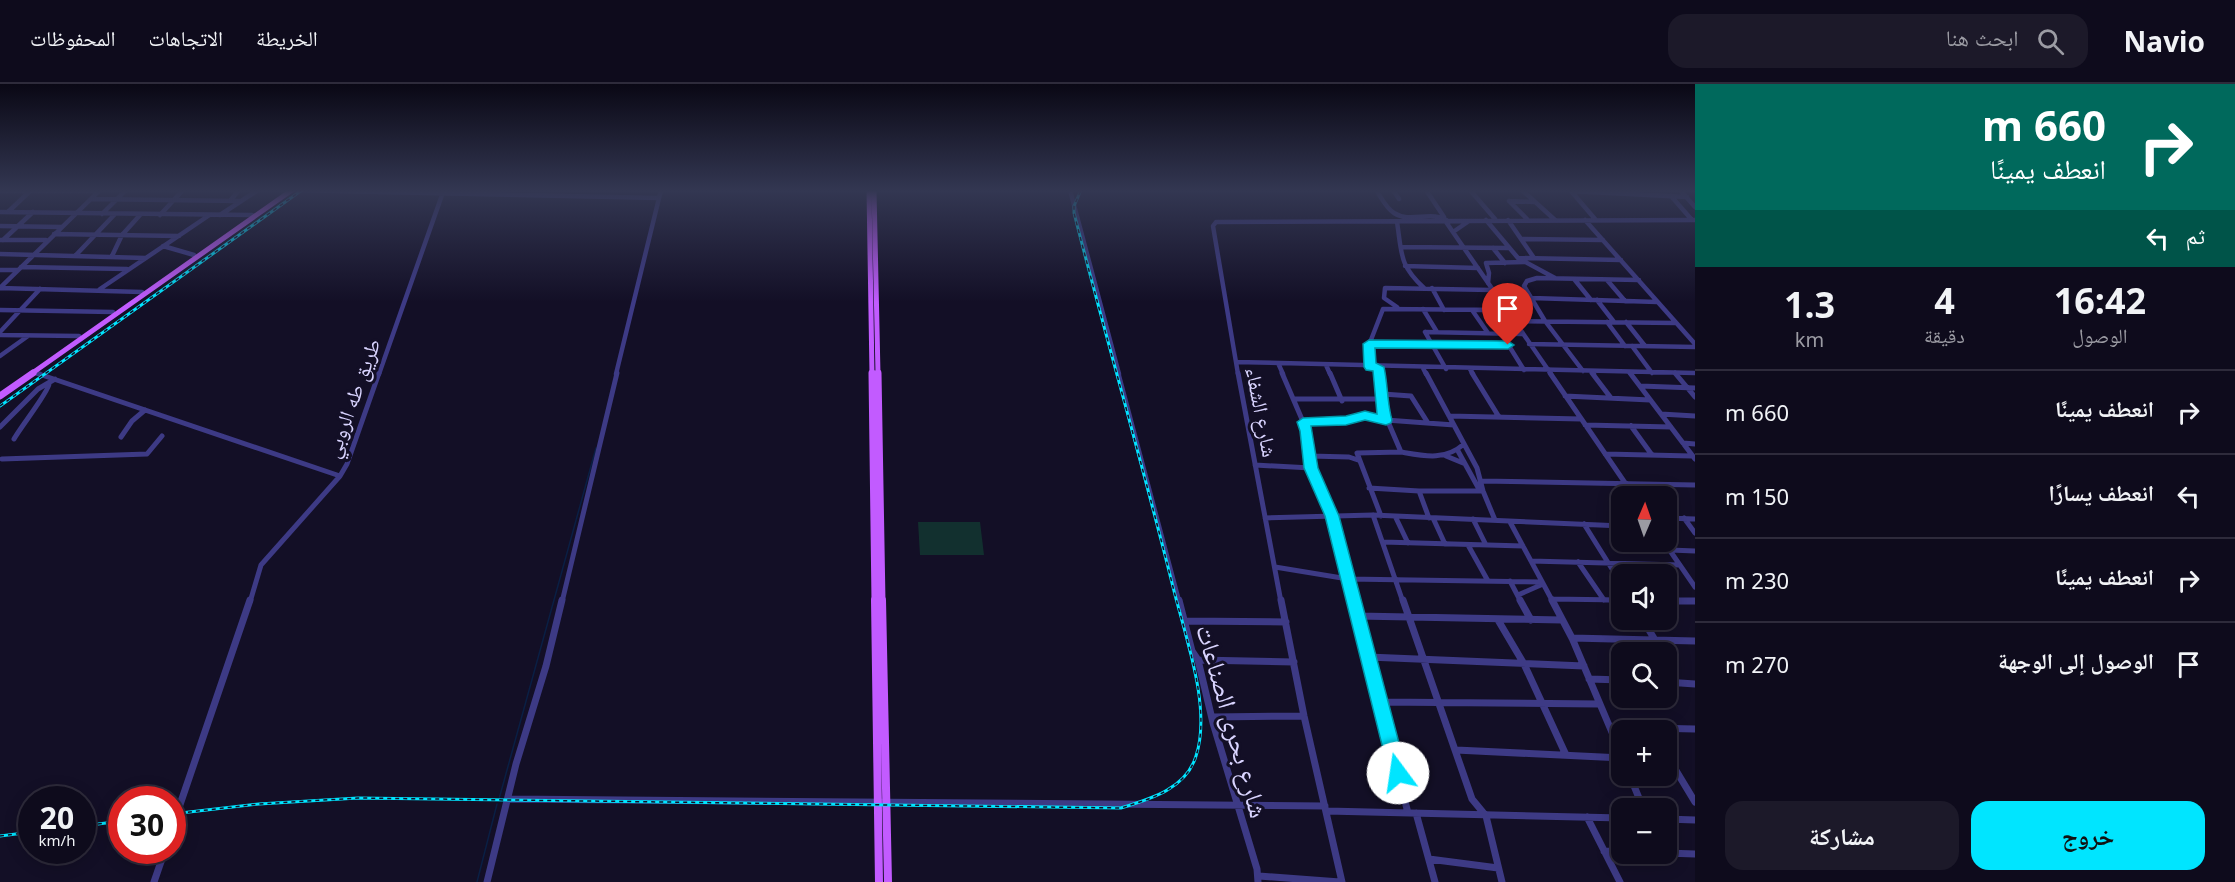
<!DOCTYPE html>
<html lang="ar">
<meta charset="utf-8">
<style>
body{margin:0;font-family:"Noto Sans","Noto Naskh Arabic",sans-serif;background:#1c1929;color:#f1f3f6;direction:rtl;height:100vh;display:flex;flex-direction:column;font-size:22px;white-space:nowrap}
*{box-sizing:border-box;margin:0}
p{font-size:20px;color:#9b9ba3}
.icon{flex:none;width:33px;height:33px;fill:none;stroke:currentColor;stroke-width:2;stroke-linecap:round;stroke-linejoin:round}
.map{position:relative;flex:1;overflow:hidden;direction:ltr}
.panel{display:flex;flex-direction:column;background:#0e0b1c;width:540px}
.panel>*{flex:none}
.hud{background:#00695c;color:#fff;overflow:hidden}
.needle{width:39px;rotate:2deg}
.tools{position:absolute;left:1611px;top:402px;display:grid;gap:12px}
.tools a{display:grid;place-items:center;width:66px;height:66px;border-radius:12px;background:#0e0b1c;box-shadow:0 3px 15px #0003,0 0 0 2px #2e2b3b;font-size:30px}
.speed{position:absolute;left:18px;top:702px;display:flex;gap:12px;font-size:30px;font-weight:700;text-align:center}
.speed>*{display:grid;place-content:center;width:78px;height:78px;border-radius:50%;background:#0e0b1c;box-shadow:0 3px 15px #0003,0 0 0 2px #2e2b3b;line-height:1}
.speed small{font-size:15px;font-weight:400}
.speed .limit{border:9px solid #d22;background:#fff;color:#111}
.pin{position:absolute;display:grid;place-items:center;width:51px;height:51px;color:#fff;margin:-62px -26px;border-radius:50% 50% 50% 0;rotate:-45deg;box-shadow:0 0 6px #0007}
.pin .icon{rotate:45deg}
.me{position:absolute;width:66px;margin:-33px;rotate:346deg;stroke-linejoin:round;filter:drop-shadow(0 0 4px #0008)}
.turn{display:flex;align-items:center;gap:21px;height:126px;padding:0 30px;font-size:27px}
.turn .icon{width:78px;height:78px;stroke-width:2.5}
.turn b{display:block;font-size:42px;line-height:51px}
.then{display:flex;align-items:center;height:57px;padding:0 30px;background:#0003;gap:12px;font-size:22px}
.eta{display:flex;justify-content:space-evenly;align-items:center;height:102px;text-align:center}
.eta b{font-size:36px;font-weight:700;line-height:42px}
.primary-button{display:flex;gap:12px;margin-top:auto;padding:12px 30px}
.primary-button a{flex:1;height:69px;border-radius:18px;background:#00e5ff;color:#111;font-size:24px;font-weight:700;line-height:69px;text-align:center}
.primary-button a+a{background:#1c1929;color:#f1f3f6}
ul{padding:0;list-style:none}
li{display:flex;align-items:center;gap:18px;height:84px;padding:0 30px;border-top:2px solid #2e2b3b}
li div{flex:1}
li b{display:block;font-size:22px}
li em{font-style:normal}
header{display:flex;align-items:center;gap:36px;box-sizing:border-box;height:84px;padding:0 30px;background:#0e0b1c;border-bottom:2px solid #2e2b3b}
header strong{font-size:28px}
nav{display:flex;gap:33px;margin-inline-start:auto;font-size:21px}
.search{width:420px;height:54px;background:#1c1929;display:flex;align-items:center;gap:15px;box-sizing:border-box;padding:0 21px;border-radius:18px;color:#9b9ba3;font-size:22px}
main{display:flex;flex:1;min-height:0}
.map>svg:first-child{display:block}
.green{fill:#12302f}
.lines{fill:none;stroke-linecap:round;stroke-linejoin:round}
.stream{stroke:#0a1f44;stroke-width:1.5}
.minor-far2{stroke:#3d3a85;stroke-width:4.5}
.minor-far1{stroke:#3d3a85;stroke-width:5}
.minor{stroke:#3d3a85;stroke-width:7}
.major-far2{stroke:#c25bff;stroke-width:5}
.major-far1{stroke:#c25bff;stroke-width:7}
.major{stroke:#c25bff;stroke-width:8}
.rail-casing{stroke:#00e5ff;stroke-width:3}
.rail{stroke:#130f26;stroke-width:1.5;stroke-dasharray:4;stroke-linecap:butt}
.route{fill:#00e5ff;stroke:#0095a6;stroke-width:1.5}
.labels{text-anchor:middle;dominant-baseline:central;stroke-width:6;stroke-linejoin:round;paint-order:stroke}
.street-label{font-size:21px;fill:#d9d4ff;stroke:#130f26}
.near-street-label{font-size:26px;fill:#d9d4ff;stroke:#130f26}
</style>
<header>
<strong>Navio</strong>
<div class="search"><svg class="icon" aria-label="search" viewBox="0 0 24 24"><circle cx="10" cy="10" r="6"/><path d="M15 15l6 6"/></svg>ابحث هنا</div>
<nav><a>الخريطة</a><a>الاتجاهات</a><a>المحفوظات</a></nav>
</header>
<main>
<section class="panel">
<div class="hud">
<div class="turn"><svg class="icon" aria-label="right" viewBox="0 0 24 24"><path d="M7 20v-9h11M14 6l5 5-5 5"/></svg><div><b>660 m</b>انعطف يمينًا</div></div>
<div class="then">ثم<svg class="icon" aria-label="left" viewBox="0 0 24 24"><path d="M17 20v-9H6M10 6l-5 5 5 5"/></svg></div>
</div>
<div class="eta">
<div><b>16:42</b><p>الوصول</p></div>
<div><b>4</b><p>دقيقة</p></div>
<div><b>1.3</b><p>km</p></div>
</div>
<ul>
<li><svg class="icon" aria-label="right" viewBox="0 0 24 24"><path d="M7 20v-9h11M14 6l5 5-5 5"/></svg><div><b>انعطف يمينًا</b></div><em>660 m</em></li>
<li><svg class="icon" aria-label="left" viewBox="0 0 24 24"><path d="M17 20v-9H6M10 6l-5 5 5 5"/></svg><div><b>انعطف يسارًا</b></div><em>150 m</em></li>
<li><svg class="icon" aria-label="right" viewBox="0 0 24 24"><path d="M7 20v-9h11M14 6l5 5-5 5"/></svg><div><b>انعطف يمينًا</b></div><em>230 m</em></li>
<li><svg class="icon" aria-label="arrive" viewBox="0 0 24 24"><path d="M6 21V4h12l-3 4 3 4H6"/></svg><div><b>الوصول إلى الوجهة</b></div><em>270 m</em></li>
</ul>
<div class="primary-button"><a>خروج</a><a>مشاركة</a></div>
</section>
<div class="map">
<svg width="1695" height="798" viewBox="0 0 1695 798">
<rect width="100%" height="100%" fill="#130f26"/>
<path class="green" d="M 918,438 L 980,438 L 984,471 L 920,471 Z"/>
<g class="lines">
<path class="stream" d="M 499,715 L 596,364
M 477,798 L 497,720"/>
<path class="minor-far2" d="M 291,106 L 659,114
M 1070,106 L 1119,290
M 1376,106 C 1381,113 1386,124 1394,129 C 1411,140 1432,125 1449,138
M 1393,106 L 1399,115
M 1426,106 L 1444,133
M 1470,106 L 1495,135
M 1522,106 L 1555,136
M 1680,106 L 1695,123
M 0,107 L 98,107
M 1571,107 L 1687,113
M 1571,107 L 1595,135
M 1671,112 L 1692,136
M 91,115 L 241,117
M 230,117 L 239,106
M 1509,117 L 1534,118
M 1509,117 L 1527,135
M 0,128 L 252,131
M 8,128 L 30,107
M 102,130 L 126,106
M 160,131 L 183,106
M 220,131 L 258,106
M 1486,136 L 1518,174 L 1555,194
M 1508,136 L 1534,174
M 1585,136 L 1695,260
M 1397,138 C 1402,170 1399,181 1424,204
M 1446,138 L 1551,290
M 0,142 L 61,143
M 1453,148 L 1469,137
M 54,150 L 179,152
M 1521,155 L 1603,156
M 0,156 L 46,156
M 3,156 L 33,128
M 163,162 L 194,171
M 1401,163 L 1508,164
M 1493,164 L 1505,179
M 0,170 L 146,174
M 75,172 L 115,130
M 112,172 L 122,151 L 140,131
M 1518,174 L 1621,176
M 1405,182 L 1478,184
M 21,183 L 127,185
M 0,186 L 18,186
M 1574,195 L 1591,216
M 1607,196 L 1625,217
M 1488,199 L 1489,189 L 1486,179 L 1524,178
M 0,204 L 142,208
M 0,204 L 100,106
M 1432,204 L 1444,226
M 100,205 L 208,132
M 1532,214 L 1657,218
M 1597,216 L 1614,238
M 1397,223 L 1384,214 L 1385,204 L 1492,206
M 1423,225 L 1437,248
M 0,226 L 113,228
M 1472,226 L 1488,249
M 1513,237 L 1676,239
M 1607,238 L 1625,262
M 1626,238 L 1645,262
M 0,248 L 40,205
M 1425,248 L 1522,250
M 1425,248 L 1446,285
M 1501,249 L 1524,286
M 0,251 L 79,252
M 1369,260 L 1508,261
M 1529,260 L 1695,263
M 1632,262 L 1652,289
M 0,272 L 28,252
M 1236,278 L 1695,289
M 1278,279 L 1283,290
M 1326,281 L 1330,290
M 1370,283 L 1369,261 L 1383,225 L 1507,226
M 1378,283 L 1380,290
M 1423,284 L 1426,290
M 1470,285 L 1473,290
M 1583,287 L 1545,237 L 1524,202 L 1527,197 L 1537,194 L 1639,196
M 1591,287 L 1594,290
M 33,288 L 40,290
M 1629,288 L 1631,290
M 379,290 L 442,111
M 616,290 L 661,106
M 1238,290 L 1213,142 L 1216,138 L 1695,136"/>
<path class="minor-far1" d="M 36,289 L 340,392
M 1118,289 L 1179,518
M 1238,289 L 1281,518
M 1330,289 L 1342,317
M 1379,289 L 1383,326 L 1401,368 C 1424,372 1445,377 1464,360
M 1426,289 L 1477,384 L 1483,407 L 1495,436
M 1472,289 L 1499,333
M 1550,289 L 1634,412
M 1592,289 L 1611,314
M 1630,289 L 1695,375
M 1675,289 L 1695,313
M 1640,302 L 1695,304
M 1383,310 L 1411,312 L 1428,339
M 1565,312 L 1650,316
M 1294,315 L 1383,315
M 1661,330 L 1695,332
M 1449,332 L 1581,335
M 1303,338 L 1346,336 L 1365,332 L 1386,336 L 1454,341
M 1585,341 L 1671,343
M 1631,342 L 1652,371
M 0,343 L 38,305 L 55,295
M 121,353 L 132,337 L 145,326
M 14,355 C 20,344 49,307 49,300
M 1683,359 L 1695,360
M 1458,367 L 1480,407
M 1605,370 L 1692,372
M 1310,372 L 1349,373 L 1358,376
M 1446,372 L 1463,379
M 2,375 L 147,370 L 162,352
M 1255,381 L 1311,384 L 1307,347 L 1282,289
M 1311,384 L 1332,432 L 1354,518
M 1482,397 L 1695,401
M 1369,404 L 1419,407 L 1429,434
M 1419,407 L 1483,407
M 1373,431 L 1403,518
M 1381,432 L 1357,369 L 1401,368
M 1395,432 L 1408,459
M 1265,434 L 1373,431 L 1622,442
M 1433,434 L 1445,460
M 1666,434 L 1695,435
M 1684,434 L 1695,449
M 1473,435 L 1486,461
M 1510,438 L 1553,518
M 1584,440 L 1622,501
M 1383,458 L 1523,462
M 1664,458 L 1695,503
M 1468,461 L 1488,497
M 1670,466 L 1695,467
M 1531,477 L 1680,481
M 1578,478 L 1604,516
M 1275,483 L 1348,495 L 1542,498
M 1510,497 L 1521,518
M 1518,511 L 1543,500
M 1551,515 L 1622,516
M 1666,517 L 1695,517
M 250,518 L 261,481 L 340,392 L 347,380 L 379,289
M 562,518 L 617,289"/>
<path class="minor" d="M 1179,516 L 1192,567 L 1198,576 L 1213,639 L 1257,785 L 1258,798
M 1281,516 L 1304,632 L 1342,798
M 1354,516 L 1408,729
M 1403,516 L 1472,715 L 1486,732 L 1502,798
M 1520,516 L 1531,536
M 1552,516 L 1572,554 L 1622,672
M 1666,517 L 1695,517
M 1358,532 L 1562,536
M 1498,536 L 1524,580 L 1566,671
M 1643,536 L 1655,556
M 1185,537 L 1286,538
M 1572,554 L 1695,557
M 1368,573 L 1584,582
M 1198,576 L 1294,578
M 1589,595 L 1622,596
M 1666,598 L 1695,600
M 1380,618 L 1599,620
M 1213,633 L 1304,632
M 1650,644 L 1695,645
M 1456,666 L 1622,674
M 1666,670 L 1695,718
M 1630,692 L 1643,724
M 508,715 L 1325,722
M 1327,727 L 1622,734
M 1416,729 L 1435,798
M 1587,733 L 1620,798
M 1666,735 L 1695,736
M 172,744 L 250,516
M 1604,767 L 1622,768
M 1666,769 L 1695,770
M 1429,775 L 1498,784
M 1259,792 L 1340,798
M 154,798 L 165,766
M 487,798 L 516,680 L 546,582 L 562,516"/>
<path class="major-far2" d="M 869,106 L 872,290
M 874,106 L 878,290
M 31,290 L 292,106"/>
<path class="major-far1" d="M 872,289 L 875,518
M 878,289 L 882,518
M 0,312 L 33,289"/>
<path class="major" d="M 875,516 L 879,798
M 882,516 L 888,798"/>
<defs>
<path id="rail" d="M 0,322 L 302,106
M 172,730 L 259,720 L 358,714 L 1121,724 C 1150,715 1186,705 1196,672 C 1212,624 1185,552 1173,503 C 1142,378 1106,254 1074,129 L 1074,122 L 1081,106
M 82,742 L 122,737
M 0,752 L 32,748"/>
</defs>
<use href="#rail" class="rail-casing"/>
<use href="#rail" class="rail"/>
</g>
<linearGradient id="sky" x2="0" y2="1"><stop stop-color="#0a0815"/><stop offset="0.49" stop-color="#333752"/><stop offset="1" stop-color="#333752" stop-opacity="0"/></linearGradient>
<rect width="1695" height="218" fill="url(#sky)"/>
<path class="route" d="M 1369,256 L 1508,257 L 1514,261 L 1508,265 L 1375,264 L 1376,279 L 1384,283 C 1388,301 1387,319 1392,336 L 1391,339 L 1386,341 L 1365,336 L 1346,341 L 1311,342 L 1318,384 L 1339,432 L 1407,689 L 1404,695 L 1398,697 L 1392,695 L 1389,689 L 1325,432 L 1304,384 L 1300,347 L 1297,338 L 1303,334 L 1346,332 L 1365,327 L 1377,330 L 1373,287 L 1366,286 L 1364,283 L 1363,260 Z"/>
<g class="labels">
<g class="street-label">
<text transform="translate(352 314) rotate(-70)">طريق طه الروبي</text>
<text transform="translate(1262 328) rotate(79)">شارع الشفاء</text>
</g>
<g class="near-street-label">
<text transform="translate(1233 637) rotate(74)">شارع بحرى الصناعات</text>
</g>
</g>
</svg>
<div class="tools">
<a><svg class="needle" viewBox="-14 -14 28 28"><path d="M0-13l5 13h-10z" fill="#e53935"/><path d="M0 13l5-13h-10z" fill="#9b9ba3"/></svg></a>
<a><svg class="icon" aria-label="sound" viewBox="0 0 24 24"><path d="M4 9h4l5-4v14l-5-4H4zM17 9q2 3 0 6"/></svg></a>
<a><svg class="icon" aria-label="search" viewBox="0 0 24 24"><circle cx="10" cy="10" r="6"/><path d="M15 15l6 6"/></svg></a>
<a>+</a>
<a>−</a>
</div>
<div class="speed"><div>20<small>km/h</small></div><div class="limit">30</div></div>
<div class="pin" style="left:1508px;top:261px;background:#d93025"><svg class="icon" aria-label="arrive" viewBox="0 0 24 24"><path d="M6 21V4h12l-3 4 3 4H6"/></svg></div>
<svg class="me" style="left:1398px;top:689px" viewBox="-20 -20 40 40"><circle r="19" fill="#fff"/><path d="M0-13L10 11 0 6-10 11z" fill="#00e5ff"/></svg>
</div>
</main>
